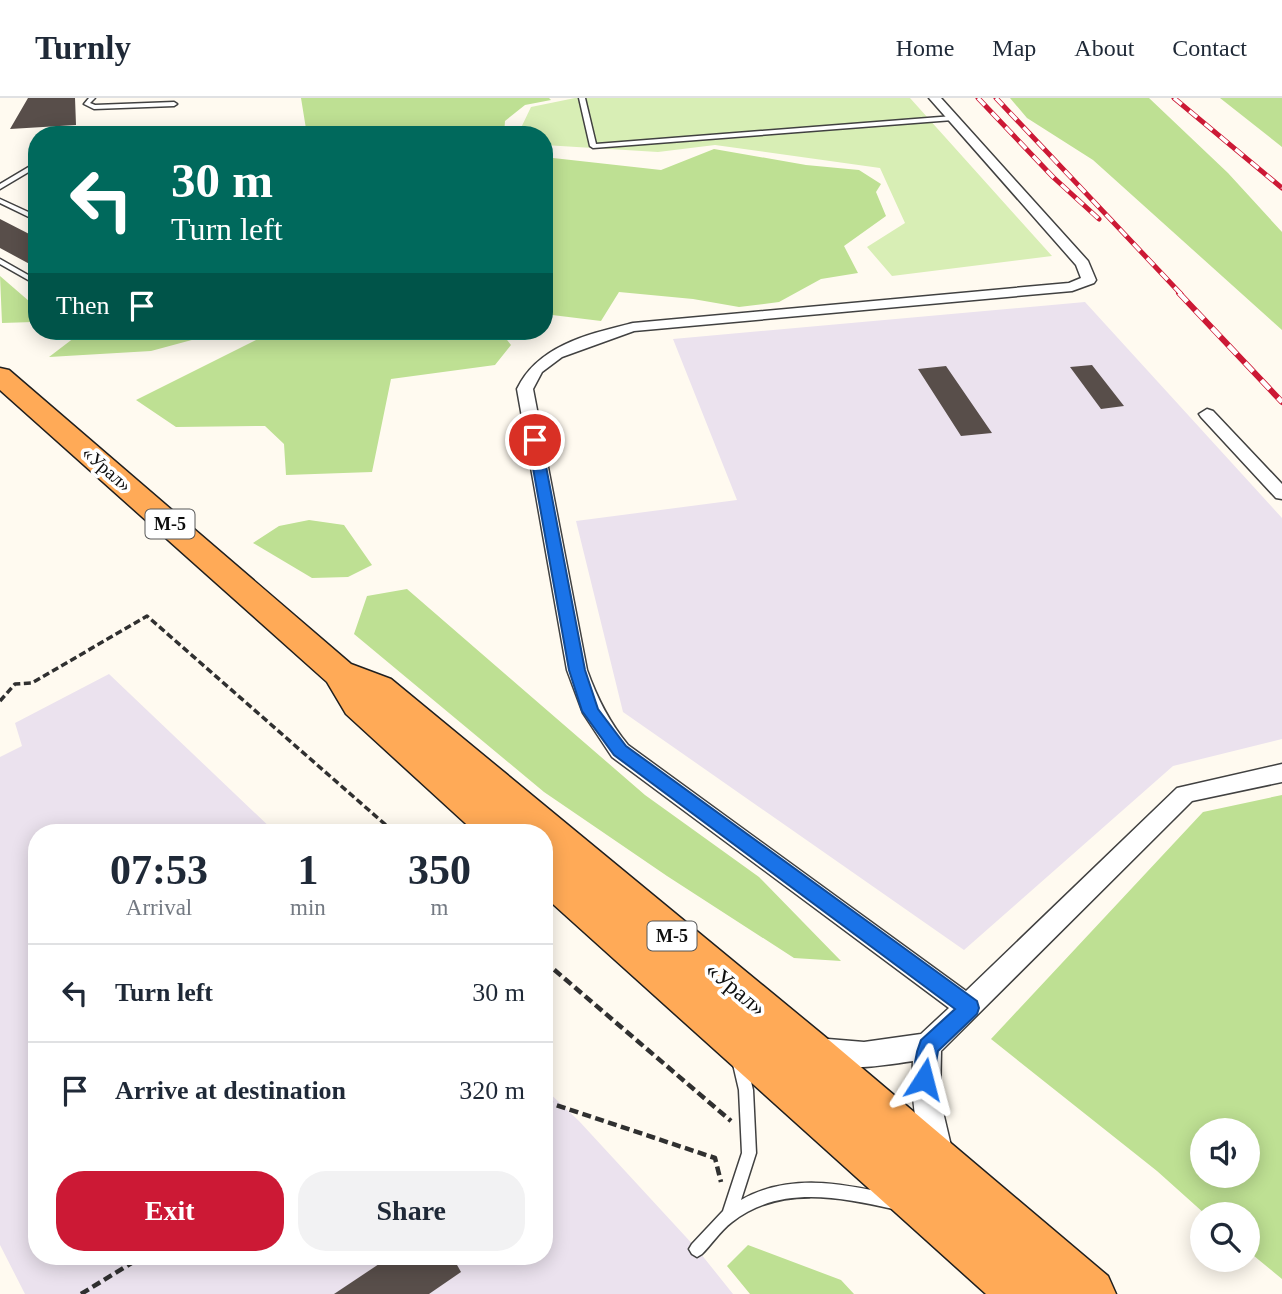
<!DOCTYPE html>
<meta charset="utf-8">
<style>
body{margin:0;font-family:"Times New Roman",serif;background:#f2f2f3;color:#1f2937;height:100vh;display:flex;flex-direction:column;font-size:26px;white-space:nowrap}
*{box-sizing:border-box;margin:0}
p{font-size:23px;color:#747a83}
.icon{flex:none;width:38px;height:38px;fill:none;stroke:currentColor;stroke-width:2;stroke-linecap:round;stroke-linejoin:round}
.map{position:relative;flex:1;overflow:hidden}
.details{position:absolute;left:28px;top:726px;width:525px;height:441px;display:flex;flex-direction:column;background:#fff;border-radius:28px;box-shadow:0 4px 18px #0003}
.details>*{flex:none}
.top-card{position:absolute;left:28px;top:28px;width:525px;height:214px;border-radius:28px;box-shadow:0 4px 18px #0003;background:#00695c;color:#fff;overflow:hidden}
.buttons{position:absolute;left:1190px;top:1020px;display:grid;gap:14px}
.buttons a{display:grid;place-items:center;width:70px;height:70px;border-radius:50%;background:#fff;box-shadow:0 4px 18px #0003;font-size:35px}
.pin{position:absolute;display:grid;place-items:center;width:60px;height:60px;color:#fff;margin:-30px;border:4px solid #fff;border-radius:50%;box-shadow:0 2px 7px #0007}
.me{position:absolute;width:77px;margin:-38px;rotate:9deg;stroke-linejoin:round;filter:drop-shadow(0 0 5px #0008)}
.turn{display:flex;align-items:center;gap:24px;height:147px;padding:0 28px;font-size:32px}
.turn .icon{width:91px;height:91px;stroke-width:2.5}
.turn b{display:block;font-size:49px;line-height:60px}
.then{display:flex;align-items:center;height:66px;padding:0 28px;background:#0003;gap:14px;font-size:26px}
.eta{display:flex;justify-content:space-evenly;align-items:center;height:119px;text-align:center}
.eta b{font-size:42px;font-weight:800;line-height:49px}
.cta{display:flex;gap:14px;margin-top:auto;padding:14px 28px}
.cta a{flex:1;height:80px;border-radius:28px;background:#cc1935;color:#fff;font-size:28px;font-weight:800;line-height:80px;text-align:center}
.cta a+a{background:#f2f2f3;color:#1f2937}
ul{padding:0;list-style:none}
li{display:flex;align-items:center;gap:21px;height:98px;padding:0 28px;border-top:2px solid #e0e1e3}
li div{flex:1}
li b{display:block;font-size:26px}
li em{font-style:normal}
header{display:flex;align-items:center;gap:42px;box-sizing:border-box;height:98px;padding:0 35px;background:#fff;border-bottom:2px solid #e0e1e3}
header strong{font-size:33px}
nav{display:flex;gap:38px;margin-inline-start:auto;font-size:24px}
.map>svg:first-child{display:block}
.industrial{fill:#ebe2ee}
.green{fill:#d8eeb5}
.forest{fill:#bee093;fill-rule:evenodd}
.building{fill:#584e4a}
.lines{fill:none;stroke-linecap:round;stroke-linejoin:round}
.service-casing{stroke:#414141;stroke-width:3}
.minor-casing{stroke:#414141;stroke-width:3}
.trunk-casing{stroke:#1f1f1f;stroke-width:3}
.path-far1{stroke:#303030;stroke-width:3.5;stroke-dasharray:7 3.5;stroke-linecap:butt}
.path{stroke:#303030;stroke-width:4.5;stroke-dasharray:9 4.5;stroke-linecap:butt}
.service{fill:#fff;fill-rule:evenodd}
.minor{fill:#fff;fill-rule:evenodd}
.trunk{fill:#ffaa57;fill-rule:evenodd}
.rail-far1-casing{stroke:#cc1935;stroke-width:5}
.rail-casing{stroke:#cc1935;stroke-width:6}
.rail-far1{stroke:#fff;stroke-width:3.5;stroke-dasharray:10;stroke-linecap:butt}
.rail{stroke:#fff;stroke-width:4.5;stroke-dasharray:12;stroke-linecap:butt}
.route{fill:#1a73e8;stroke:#114b97;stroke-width:2}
.labels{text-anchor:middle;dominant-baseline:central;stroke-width:7;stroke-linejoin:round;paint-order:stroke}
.shield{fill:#fff;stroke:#565656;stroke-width:2}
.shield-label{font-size:18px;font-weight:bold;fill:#0e0e0e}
.street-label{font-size:19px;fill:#0e0e0e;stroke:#fff}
.near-street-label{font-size:23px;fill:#0e0e0e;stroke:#fff}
</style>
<header>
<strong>Turnly</strong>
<nav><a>Home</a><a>Map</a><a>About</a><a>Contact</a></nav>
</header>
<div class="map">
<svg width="1282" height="1196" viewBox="0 0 1282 1196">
<rect width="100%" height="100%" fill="#fffaf0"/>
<path class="industrial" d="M 1085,204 L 1282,420 L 1282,641 L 1173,668 L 964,852 L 623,614 L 576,423 L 737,402 L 673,241 Z
M 109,576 L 276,735 L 37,735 L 37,1158 L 544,1158 L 544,990 L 579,1023 L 697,1151 L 733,1196 L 25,1196 L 0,1147 L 0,659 L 22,648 L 15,625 Z"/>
<path class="green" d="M 575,0 L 910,0 L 1052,158 L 892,178 L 867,149 L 905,125 L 880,70 L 715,47 L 658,54 L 544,47 L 544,37 L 522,37 L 519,34 L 531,9 Z"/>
<path class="forest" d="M 301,0 L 549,0 L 551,2 L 525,7 L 505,23 L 504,37 L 307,37 Z
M 1010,0 L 1149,0 L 1228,75 L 1282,134 L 1282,232 L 1093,62 L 1027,20 Z
M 1220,0 L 1282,0 L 1282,49 Z
M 714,51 L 806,67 L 859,72 L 881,86 L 876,94 L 886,118 L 844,148 L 858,175 L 821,181 L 779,204 L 739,209 L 693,201 L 619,194 L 601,223 L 544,216 L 544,59 L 661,72 Z
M 0,178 L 37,210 L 37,219 L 33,224 L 2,225 Z
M 83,233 L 215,233 L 214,236 L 151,253 L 49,259 Z
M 274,233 L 500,233 L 511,247 L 495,267 L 391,281 L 372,374 L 286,377 L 284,346 L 265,328 L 176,329 L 136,302 Z
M 309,422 L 344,427 L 372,467 L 348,479 L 312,480 L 253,445 L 279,428 Z
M 407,491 L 645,697 L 759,779 L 841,863 L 794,860 L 667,778 L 544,694 L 354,536 L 367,498 Z
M 1282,697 L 1282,1181 L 1248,1153 L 1248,1116 L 1205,1116 L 1157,1073 L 991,941 L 1203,714 ZM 1202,1032 L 1248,1032 L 1248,1078 L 1202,1078 Z
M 748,1147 L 841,1182 L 854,1196 L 750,1196 L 727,1168 Z"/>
<path class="building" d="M 28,0 L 75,0 L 76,27 L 10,31 Z
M 0,121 L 37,140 L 37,170 L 0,150 Z
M 1092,267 L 1124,308 L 1101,311 L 1070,269 Z
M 946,268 L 992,335 L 961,338 L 918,271 Z
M 391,1158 L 452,1158 L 461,1174 L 429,1196 L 334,1196 Z"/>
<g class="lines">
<defs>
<path id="service" d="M 89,0 L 95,0 L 90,5 L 95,7 L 174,4 L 177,6 L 174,8 L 94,11 L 84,6 Z
M 579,0 L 585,0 L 596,46 L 953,18 L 956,20 L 953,22 L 593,50 L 590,48 Z
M 91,35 L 105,37 L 88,37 Z
M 37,64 L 37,69 L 0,91 L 0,86 Z
M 0,101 L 37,118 L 37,123 L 0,105 Z
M 0,161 L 37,182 L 37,187 L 0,166 Z
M 739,956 L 744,958 L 746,962 L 753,992 L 756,1055 L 741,1102 C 789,1075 842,1085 893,1097 L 898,1099 L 900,1104 L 898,1109 L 893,1111 C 839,1099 779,1087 732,1124 C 720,1133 712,1146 702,1156 L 697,1159 L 692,1156 L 689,1151 L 692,1146 L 723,1113 L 742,1055 L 739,992 L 732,962 L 734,958 Z"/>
<path id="minor" d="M 929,0 L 941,0 L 1088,163 L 1096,182 L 1094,185 L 1072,193 L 634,233 L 562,259 L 542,274 L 533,291 L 587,572 C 597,600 609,624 628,647 L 966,893 L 1177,690 L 1282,666 L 1282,684 L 1192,703 L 941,953 L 940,1001 L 952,1052 L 948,1062 L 938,1066 L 928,1062 C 914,1030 911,997 913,963 C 879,968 840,975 806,962 L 803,953 L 806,944 L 816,940 L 864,944 L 921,936 L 949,910 L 612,659 L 583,615 L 567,572 L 517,291 C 538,247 589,236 633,225 L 1069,185 L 1081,180 L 1076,167 Z
M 1207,311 L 1213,313 L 1282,386 L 1282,401 L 1276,400 L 1201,319 L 1199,316 Z"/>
<path id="trunk" d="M 0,270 L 9,272 L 351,566 L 391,581 L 823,937 L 1108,1178 L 1116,1196 L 986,1196 L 544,798 L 544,757 L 551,759 L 544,753 L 544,735 L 524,735 L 520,731 L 521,735 L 476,735 L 346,616 L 327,584 L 0,292 Z"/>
</defs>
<use href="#service" class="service-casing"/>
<use href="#minor" class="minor-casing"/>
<use href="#trunk" class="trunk-casing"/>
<path class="path-far1" d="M 0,603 L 15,586 L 32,585 L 147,518 L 395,735"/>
<path class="path" d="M 544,863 L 731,1023
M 544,1003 L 715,1060 L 721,1084
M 81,1196 L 143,1158"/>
<use href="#service" class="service"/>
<use href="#minor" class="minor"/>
<use href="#trunk" class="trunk"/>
<defs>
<path id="rail-far1" d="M 978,0 L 1053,79 L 1099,121
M 996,0 L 1181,196
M 1174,0 L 1282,90"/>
<path id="rail" d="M 1179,195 L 1282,304"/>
</defs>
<use href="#rail-far1" class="rail-far1-casing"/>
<use href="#rail" class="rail-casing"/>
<use href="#rail-far1" class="rail-far1"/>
<use href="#rail" class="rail"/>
</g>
<path class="route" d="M 535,338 L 541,342 L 585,572 L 598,611 L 626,648 L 977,903 L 979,910 L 977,916 L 938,953 L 932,988 L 924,991 L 917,988 C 911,976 916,954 921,942 L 955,911 L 614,657 L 582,613 L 569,572 L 528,342 Z"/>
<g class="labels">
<g class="shield">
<rect x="145.5" y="411.5" width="49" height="29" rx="5"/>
<rect x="647.5" y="823.5" width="49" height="29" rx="5"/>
</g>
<g class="shield-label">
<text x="170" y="426">М-5</text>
<text x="672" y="838">М-5</text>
</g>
<g class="street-label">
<text transform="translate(107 371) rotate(41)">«Урал»</text>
</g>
<g class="near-street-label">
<text transform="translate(736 891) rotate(40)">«Урал»</text>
</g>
</g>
</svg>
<div class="buttons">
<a><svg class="icon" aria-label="sound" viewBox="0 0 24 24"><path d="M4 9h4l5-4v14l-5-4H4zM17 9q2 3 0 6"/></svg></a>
<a><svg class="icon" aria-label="search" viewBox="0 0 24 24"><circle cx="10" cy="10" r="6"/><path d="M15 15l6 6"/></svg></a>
</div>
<div class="pin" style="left:535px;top:342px;background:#d93025"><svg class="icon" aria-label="arrive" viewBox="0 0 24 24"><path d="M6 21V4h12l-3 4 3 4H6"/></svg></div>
<svg class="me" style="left:924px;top:981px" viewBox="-20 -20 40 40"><path d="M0-17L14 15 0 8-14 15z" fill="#1a73e8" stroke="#fff" stroke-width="4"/></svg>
<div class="top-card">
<div class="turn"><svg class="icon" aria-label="left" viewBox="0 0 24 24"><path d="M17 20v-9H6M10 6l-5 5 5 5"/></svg><div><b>30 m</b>Turn left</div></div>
<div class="then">Then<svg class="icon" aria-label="arrive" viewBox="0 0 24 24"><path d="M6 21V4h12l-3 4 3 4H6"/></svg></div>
</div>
<section class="details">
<div class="eta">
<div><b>07:53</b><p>Arrival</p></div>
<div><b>1</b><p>min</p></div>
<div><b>350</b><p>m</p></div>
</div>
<ul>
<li><svg class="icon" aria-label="left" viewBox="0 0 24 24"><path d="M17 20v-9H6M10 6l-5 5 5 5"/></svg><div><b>Turn left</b></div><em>30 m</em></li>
<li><svg class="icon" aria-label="arrive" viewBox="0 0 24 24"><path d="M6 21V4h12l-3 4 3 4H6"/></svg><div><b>Arrive at destination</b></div><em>320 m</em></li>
</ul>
<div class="cta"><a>Exit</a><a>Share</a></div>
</section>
</div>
